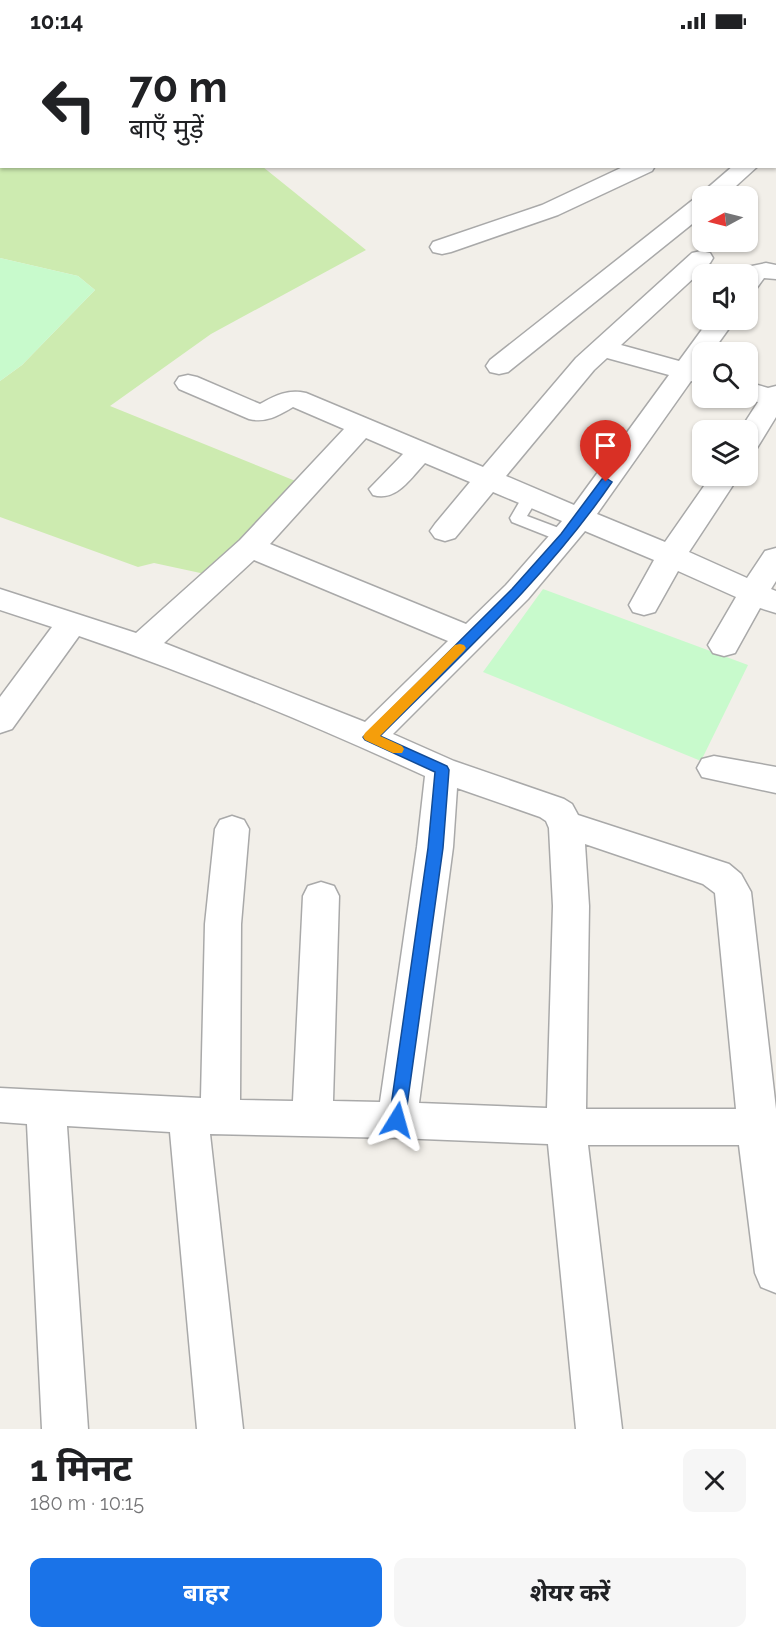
<!DOCTYPE html>
<html lang="hi">
<meta charset="utf-8">
<style>
body{margin:0;font-family:Raleway,"Noto Sans Devanagari",sans-serif;background:#f6f6f6;color:#202124;height:100vh;display:flex;flex-direction:column;font-size:22px;white-space:nowrap}
*{box-sizing:border-box;margin:0}
p{font-size:20px;color:#757577}
.icon{flex:none;width:33px;height:33px;fill:none;stroke:currentColor;stroke-width:2;stroke-linecap:round;stroke-linejoin:round}
.map{position:relative;height:1387px;overflow:hidden}
.drawer{display:flex;flex-direction:column;background:#fff;flex:1}
.drawer>*{flex:none}
.hud{position:absolute;left:0px;top:0px;width:777px;height:126px;box-shadow:0 2px 4px #0004;background:#fff;color:#202124;overflow:hidden}
.needle{width:39px;rotate:263deg}
.buttons{position:absolute;left:692px;top:144px;display:grid;gap:12px}
.buttons a{display:grid;place-items:center;width:66px;height:66px;border-radius:12px;background:#fff;box-shadow:0 2px 4px #0004;font-size:30px}
.pin{position:absolute;display:grid;place-items:center;width:51px;height:51px;color:#fff;margin:-62px -26px;border-radius:50% 50% 50% 0;rotate:-45deg;box-shadow:0 0 6px #0007}
.pin .icon{rotate:45deg}
.me{position:absolute;width:66px;margin:-33px;rotate:8deg;stroke-linejoin:round;filter:drop-shadow(0 0 4px #0008)}
.turn{display:flex;align-items:center;gap:21px;height:126px;padding:0 30px;font-size:27px}
.turn .icon{width:78px;height:78px;stroke-width:2.5}
.turn b{display:block;font-size:42px;line-height:51px}
.round{display:grid;place-items:center;flex:none;width:63px;height:63px;border-radius:12px;background:#f6f6f6}
.headline{display:flex;align-items:center;justify-content:space-between;height:102px;padding:0 30px}
h1{font-size:36px;font-weight:700;line-height:45px}
.primary-button{display:flex;gap:12px;margin-top:auto;padding:12px 30px}
.primary-button a{flex:1;height:69px;border-radius:12px;background:#1a73e8;color:#fff;font-size:24px;font-weight:700;line-height:69px;text-align:center}
.primary-button a+a{background:#f6f6f6;color:#202124}
.status{display:flex;justify-content:space-between;align-items:center;height:42px;padding:0 30px;background:#fff;direction:ltr}
.status svg{height:16px;fill:currentColor}
.map>svg:first-child{display:block}
.grass{fill:#cdebb0}
.park{fill:#c8facc}
.lines{fill:none;stroke-linecap:round;stroke-linejoin:round}
.service-casing{stroke:#a9a9a9;stroke-width:3}
.minor-casing{stroke:#a9a9a9;stroke-width:3}
.trunk-casing{stroke:#dc2a67;stroke-width:3}
.service{fill:#fff;fill-rule:evenodd}
.minor{fill:#fff;fill-rule:evenodd}
.trunk{fill:#f2b4a3;fill-rule:evenodd}
.route{fill:#1a73e8;stroke:#114b97;stroke-width:1.5}
.slow{fill:#f59e0b}
</style>
<div class="status"><b>10:14</b><svg viewBox="0 0 49 12"><path d="M0 12V9h3v3zM5 12V6h3v6zM10 12V3h3v9zM15 12V0h3v12zM26 1h20v11H26zM47 4h2v5h-2z"/></svg></div>
<div class="map">
<svg width="776" height="1387" viewBox="0 0 776 1387">
<rect width="100%" height="100%" fill="#f2efe9"/>
<path class="grass" d="M 0,110 L 2,124 L 263,125 L 366,208 L 211,292 L 110,364 L 303,442 L 205,532 L 154,521 L 138,525 L 0,475 L 0,339 L 22,323 L 95,248 L 78,234 L 0,216 Z"/>
<path class="park" d="M 0,216 L 78,234 L 95,248 L 22,323 L 0,339 Z
M 543,547 L 748,623 L 701,719 L 483,630 Z"/>
<g class="lines">
<defs>
<path id="service" d="M 530,451 L 538,456 L 527,474 L 572,491 L 574,495 L 572,499 L 560,499 L 512,480 L 510,476 L 524,452 Z"/>
<path id="minor" d="M 363,0 L 383,0 L 362,2 Z
M 625,124 L 655,124 L 652,129 L 558,173 L 451,210 L 442,212 L 433,210 L 430,205 L 433,200 L 542,163 Z
M 733,124 L 758,124 L 725,154 L 702,154 L 702,174 L 508,330 L 499,332 L 490,330 L 486,324 L 490,318 L 694,157 L 701,155 L 704,149 Z
M 701,209 L 710,211 L 713,216 L 710,221 L 621,303 L 679,319 L 709,278 L 735,278 L 712,310 L 702,310 L 702,342 L 691,339 L 597,472 L 665,500 L 711,434 L 739,434 L 689,510 L 747,536 L 765,509 L 776,506 L 776,539 L 771,547 L 776,549 L 776,571 L 760,566 L 735,611 L 724,614 L 713,611 L 708,603 L 736,555 L 678,529 L 655,570 L 644,573 L 633,570 L 629,563 L 654,518 L 585,489 L 528,557 L 393,692 L 454,719 L 564,757 L 572,762 L 578,773 L 729,822 L 741,832 L 751,850 L 776,1067 L 776,1251 L 761,1245 L 755,1231 L 739,1103 L 588,1103 L 622,1387 L 576,1387 L 548,1102 L 397,1096 L 210,1092 L 243,1387 L 197,1387 L 170,1090 L 67,1084 L 88,1387 L 42,1387 L 27,1082 L 0,1080 L 0,1046 L 201,1056 L 205,882 L 215,787 L 220,778 L 232,774 L 244,778 L 249,787 L 241,882 L 240,1058 L 293,1059 L 303,854 L 308,844 L 321,840 L 334,844 L 339,854 L 333,1059 L 380,1060 L 417,805 L 425,734 C 312,682 196,634 79,594 L 12,687 L 0,691 L 0,655 L 52,585 L 0,568 L 0,547 L 136,591 L 240,498 L 344,387 L 293,365 C 278,374 266,381 249,377 L 179,347 L 175,341 L 179,335 L 188,333 L 197,335 L 260,362 C 276,353 288,347 306,351 L 483,425 L 576,316 L 692,211 ZM 607,316 L 669,333 L 574,463 L 506,434 L 594,328 ZM 366,396 L 403,412 L 369,447 L 373,453 C 396,460 410,437 425,421 L 470,440 L 435,482 L 430,489 L 435,496 L 445,499 L 455,496 L 493,450 L 562,479 L 506,543 L 466,582 L 270,502 ZM 254,518 L 448,599 L 365,680 L 164,601 ZM 457,746 L 540,775 L 546,779 L 549,786 L 553,864 L 547,1066 L 419,1061 L 453,805 ZM 585,802 L 703,842 L 715,851 L 736,1067 L 586,1067 L 589,864 Z
M 766,221 L 776,223 L 776,237 L 764,236 L 756,247 L 747,249 L 747,232 L 741,232 L 747,225 Z
M 747,340 L 768,346 L 776,344 L 776,375 L 757,406 L 747,409 L 747,388 L 740,388 L 758,360 L 743,356 L 747,356 Z
M 714,714 L 776,725 L 776,751 L 702,735 L 697,726 L 702,717 Z"/>
<path id="trunk" d="M 0,78 L 2,78 L 2,92 L 0,92 Z"/>
</defs>
<use href="#service" class="service-casing"/>
<use href="#minor" class="minor-casing"/>
<use href="#trunk" class="trunk-casing"/>
<use href="#service" class="service"/>
<use href="#minor" class="minor"/>
<use href="#trunk" class="trunk"/>
</g>
<path class="route" d="M 606,436 L 612,440 C 547,535 461,613 380,694 L 447,724 L 449,728 L 443,806 L 405,1078 L 403,1083 L 397,1085 L 391,1083 L 389,1078 L 428,806 L 435,730 L 365,698 L 363,695 L 512,547 L 561,492 L 602,437 Z"/>
<path class="slow" d="M 460,602 L 464,603 L 466,606 L 464,609 L 380,694 L 402,704 L 404,707 L 402,711 L 393,711 L 365,698 L 363,695 L 365,691 L 455,603 Z"/>
</svg>
<div class="buttons">
<a><svg class="needle" viewBox="-14 -14 28 28"><path d="M0-13l5 13h-10z" fill="#e53935"/><path d="M0 13l5-13h-10z" fill="#757577"/></svg></a>
<a><svg class="icon" aria-label="sound" viewBox="0 0 24 24"><path d="M4 9h4l5-4v14l-5-4H4zM17 9q2 3 0 6"/></svg></a>
<a><svg class="icon" aria-label="search" viewBox="0 0 24 24"><circle cx="10" cy="10" r="6"/><path d="M15 15l6 6"/></svg></a>
<a><svg class="icon" aria-label="layers" viewBox="0 0 24 24"><path d="M12 4l9 5-9 5-9-5zM3 14l9 5 9-5"/></svg></a>
</div>
<div class="pin" style="left:606px;top:440px;background:#d93025"><svg class="icon" aria-label="arrive" viewBox="0 0 24 24"><path d="M6 21V4h12l-3 4 3 4H6"/></svg></div>
<svg class="me" style="left:397px;top:1078px" viewBox="-20 -20 40 40"><path d="M0-17L14 15 0 8-14 15z" fill="#1a73e8" stroke="#fff" stroke-width="4"/></svg>
<div class="hud">
<div class="turn"><svg class="icon" aria-label="left" viewBox="0 0 24 24"><path d="M17 20v-9H6M10 6l-5 5 5 5"/></svg><div><b>70 m</b>बाएँ मुड़ें</div></div>
</div>
</div>
<section class="drawer">
<div class="headline"><div><h1>1 मिनट</h1><p>180 m · 10:15</p></div><a class="round"><svg class="icon" aria-label="close" viewBox="0 0 24 24"><path d="M6 6l12 12M18 6L6 18"/></svg></a></div>
<div class="primary-button"><a>बाहर</a><a>शेयर करें</a></div>
</section>
